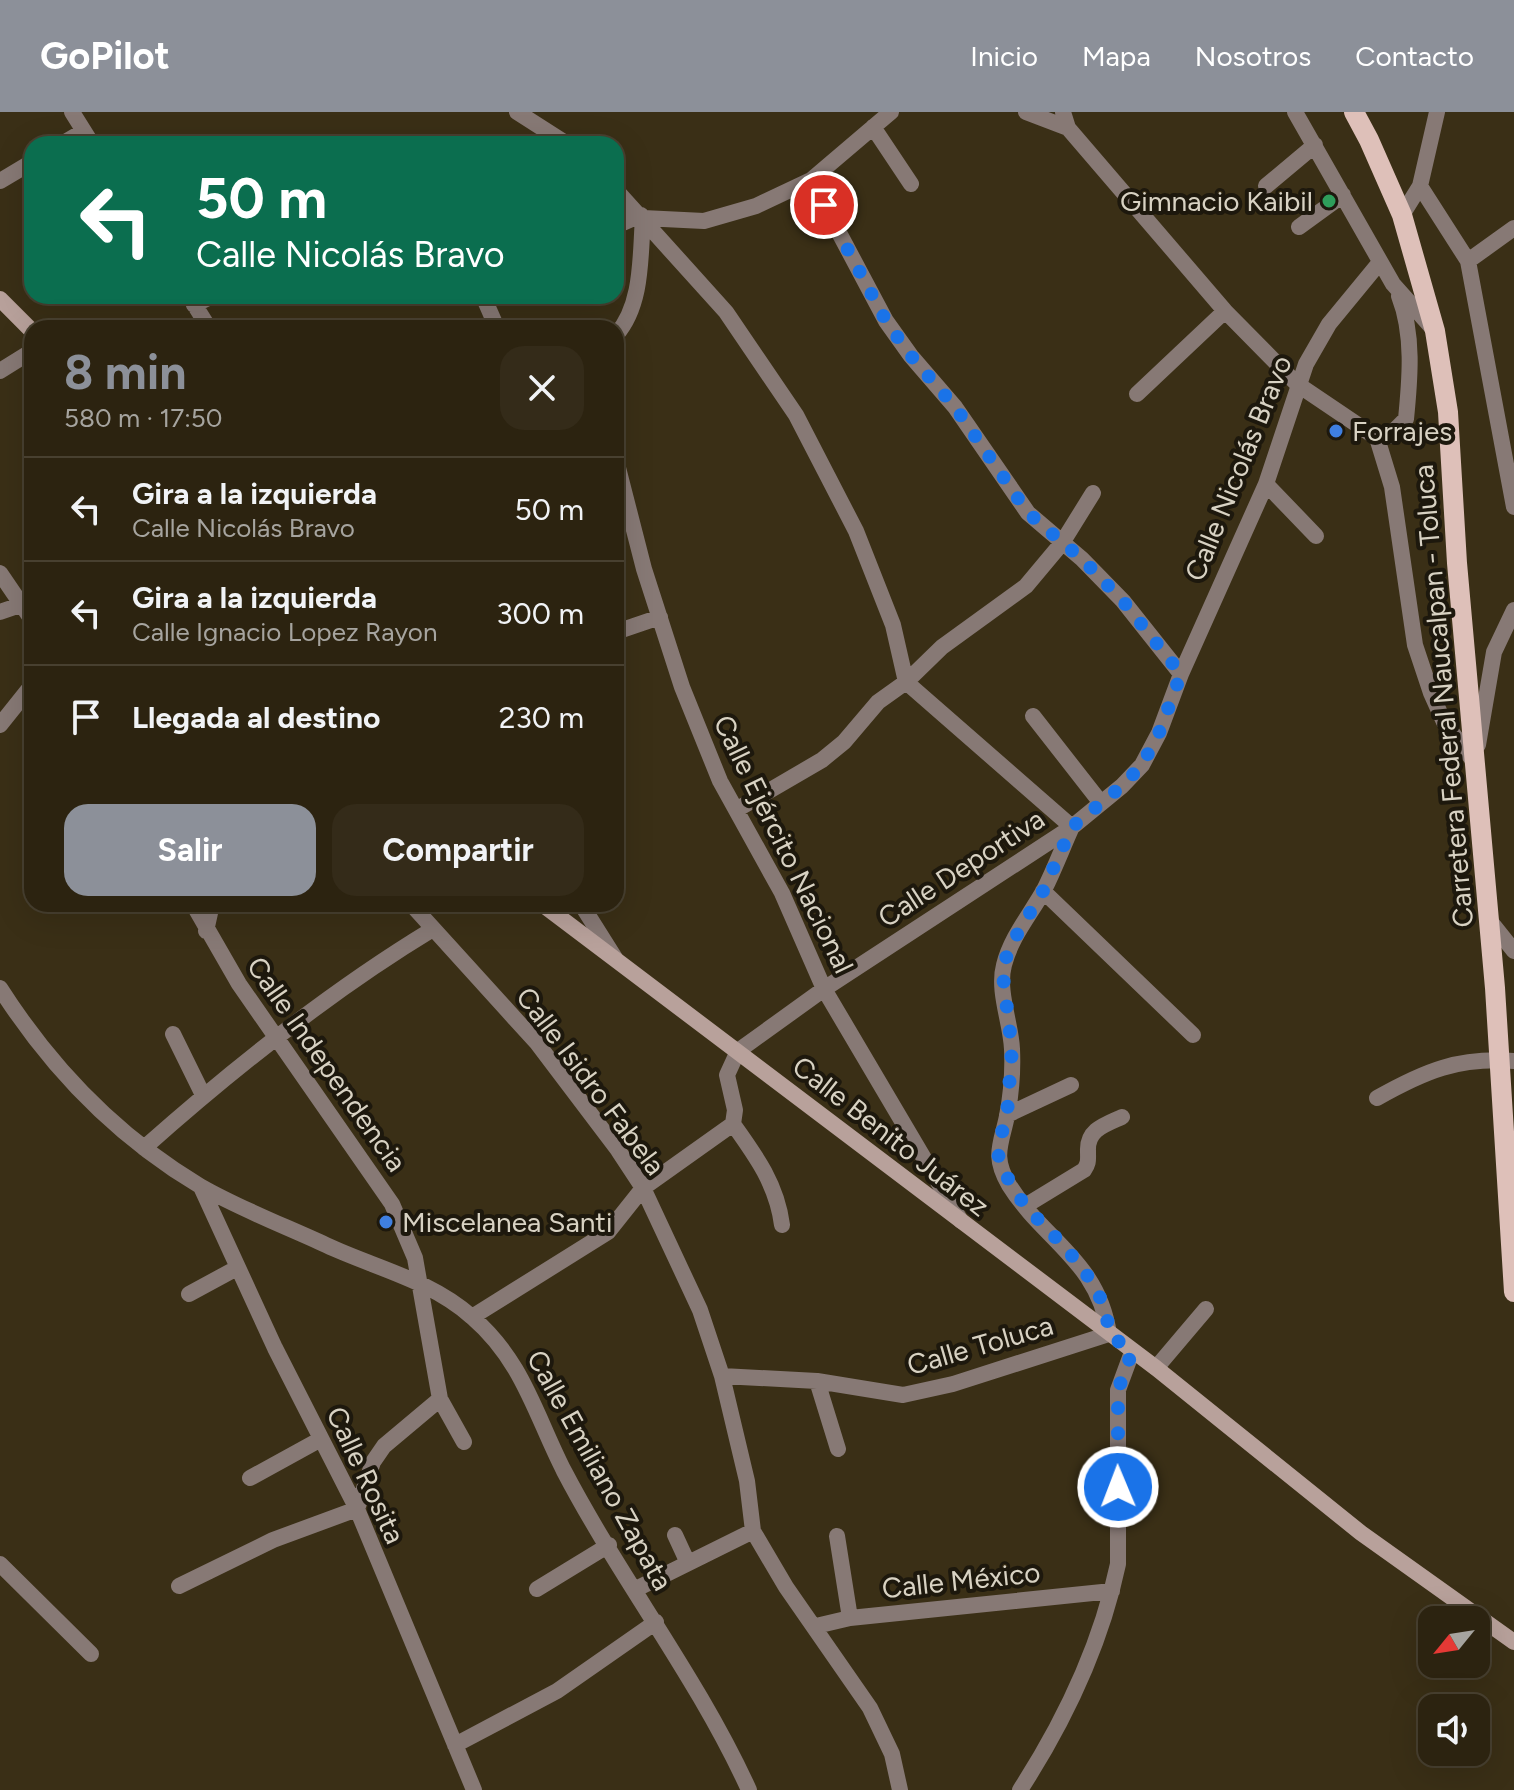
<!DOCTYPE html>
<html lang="es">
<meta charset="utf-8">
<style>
body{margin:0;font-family:Figtree,sans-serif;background:#342b19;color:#f1f3f6;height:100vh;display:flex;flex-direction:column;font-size:30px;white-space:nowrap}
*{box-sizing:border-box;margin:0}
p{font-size:26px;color:#a6a49f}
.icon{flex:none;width:44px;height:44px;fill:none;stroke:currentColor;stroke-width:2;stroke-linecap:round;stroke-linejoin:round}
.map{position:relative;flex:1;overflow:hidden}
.panel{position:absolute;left:24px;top:208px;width:600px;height:592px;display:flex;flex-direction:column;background:#2c2310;border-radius:24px;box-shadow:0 8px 32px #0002,0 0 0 2px #484030}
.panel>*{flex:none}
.top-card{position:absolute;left:24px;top:24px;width:600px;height:168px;border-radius:24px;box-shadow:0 8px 32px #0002,0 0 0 2px #484030;background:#0b6e4f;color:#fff;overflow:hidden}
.needle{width:52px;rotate:240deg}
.tools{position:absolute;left:1418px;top:1494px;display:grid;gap:16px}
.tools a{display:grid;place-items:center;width:72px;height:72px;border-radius:16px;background:#2c2310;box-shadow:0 8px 32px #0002,0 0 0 2px #484030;font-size:40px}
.pin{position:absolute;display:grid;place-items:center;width:68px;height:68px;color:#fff;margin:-34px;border:4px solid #fff;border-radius:50%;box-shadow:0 2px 8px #0007}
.me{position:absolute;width:88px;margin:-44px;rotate:359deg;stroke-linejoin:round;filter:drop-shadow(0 0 6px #0008)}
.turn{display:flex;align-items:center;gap:28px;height:168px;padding:0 40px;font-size:36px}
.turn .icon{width:104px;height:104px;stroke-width:2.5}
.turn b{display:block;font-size:56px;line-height:68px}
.round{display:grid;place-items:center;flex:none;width:84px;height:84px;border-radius:24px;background:#342b19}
.head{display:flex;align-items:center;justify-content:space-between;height:136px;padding:0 40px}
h1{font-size:48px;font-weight:700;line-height:60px;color:#8c9099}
.cta{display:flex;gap:16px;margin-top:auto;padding:16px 40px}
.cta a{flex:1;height:92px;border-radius:24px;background:#8c9099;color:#fff;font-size:32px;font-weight:700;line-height:92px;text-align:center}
.cta a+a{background:#342b19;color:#f1f3f6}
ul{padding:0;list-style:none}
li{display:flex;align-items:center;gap:24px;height:104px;padding:0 40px;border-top:2px solid #484030}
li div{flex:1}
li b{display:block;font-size:30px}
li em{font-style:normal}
header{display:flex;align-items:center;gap:48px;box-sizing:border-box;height:112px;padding:0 40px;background:#8c9099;color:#fff}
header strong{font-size:38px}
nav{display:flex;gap:44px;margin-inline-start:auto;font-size:28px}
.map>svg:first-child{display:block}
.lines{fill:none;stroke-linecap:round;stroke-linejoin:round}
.minor{stroke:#877975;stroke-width:16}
.secondary{stroke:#b8a19b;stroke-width:16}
.primary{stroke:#dec0b9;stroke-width:20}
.route{stroke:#1a73e8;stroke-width:14;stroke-dasharray:0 25.2}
.leisure-dot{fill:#2e9e5b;stroke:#1d180d;stroke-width:3}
.shop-dot{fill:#3f7fe0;stroke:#1d180d;stroke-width:3}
.labels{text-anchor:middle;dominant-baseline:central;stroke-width:8;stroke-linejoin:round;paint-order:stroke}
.poi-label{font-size:28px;fill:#d8d2c3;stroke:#1d180d;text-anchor:start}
.street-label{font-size:28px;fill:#d8d2c3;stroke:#1d180d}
</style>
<header>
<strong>GoPilot</strong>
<nav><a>Inicio</a><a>Mapa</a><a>Nosotros</a><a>Contacto</a></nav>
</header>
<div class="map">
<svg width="1514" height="1678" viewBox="0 0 1514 1678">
<rect width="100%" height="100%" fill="#3a2f16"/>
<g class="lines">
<path class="minor" d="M 72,0 L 92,32
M 517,0 L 567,32
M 1026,0 L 1068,16
M 1063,0 L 1068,16 L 1225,199 L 1297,272 L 1377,326 L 1392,375 L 1415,533 L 1431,581 L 1444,610 L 1475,651
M 1295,0 L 1393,172 L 1434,218
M 873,15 L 911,72
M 62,32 L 84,19
M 811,68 L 886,209 L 911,244 L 955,295 L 1028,401 L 1082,447 L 1123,489 L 1181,562
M 0,69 L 32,50
M 1266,74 L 1315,33
M 1420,74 L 1468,149 L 1514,395
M 616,78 L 726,200 L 796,303 L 856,419 L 893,513 L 906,570 L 1072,715
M 1402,103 L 1420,74 L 1437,0
M 616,114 L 641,103
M 1299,115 L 1343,83
M 1468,149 L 1514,116
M 189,184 L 209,216
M 483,184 L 497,216
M 194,193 L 212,184
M 616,223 C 643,192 640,144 643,106 L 704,109 L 756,94 L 811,68 L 891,0
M 0,259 L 32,239
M 1137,282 L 1225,199
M 1377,326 L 1389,324 L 1406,307 C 1410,267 1414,222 1399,184
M 616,348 L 644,457 L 682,575 L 720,669 L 782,781 L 824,877 L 961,1109
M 1266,372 L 1316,424
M 0,461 L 32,508
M 0,500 L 32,489
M 616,520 L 660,505
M 1033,604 L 1101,691
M 0,613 L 32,573
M 1478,633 L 1494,540 L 1514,498
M 736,698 L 822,648 L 844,630 L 878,590 L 906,570 L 942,535 L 1026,474 L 1062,431 L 1093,381
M 1043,779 L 1193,923
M 193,792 L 239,872 L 392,1092 L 415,1146 L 440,1287 L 464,1330
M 411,792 L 537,931 L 618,1038 L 643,1076 L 700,1198 L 722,1264 L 747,1369 L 753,1419 L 786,1475 L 870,1596 L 892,1642 L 900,1678
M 581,792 L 615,846
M 1490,809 L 1514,839
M 206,819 L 212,792
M 0,876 C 51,956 118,1025 200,1074 C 240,1097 285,1114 326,1133 C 375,1156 431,1168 472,1205 C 523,1249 535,1302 564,1359 C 621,1468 698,1566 749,1678
M 173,922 L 203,983
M 1377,986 C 1425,959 1458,945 1514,949
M 1007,1003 L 1071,973
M 733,1012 C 756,1044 777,1073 782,1113
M 144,1036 C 235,955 329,880 433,817
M 201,1075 L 275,1236 L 357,1397 L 474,1678
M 1025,1094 L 1084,1058 C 1089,1051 1088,1048 1088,1039 C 1087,1018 1104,1013 1122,1005
M 189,1182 L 237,1156
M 472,1205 L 608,1120 L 643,1076 L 733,1012 L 735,998 L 727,963 L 738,939 L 824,877 L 1072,715 L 1122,674 L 1142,653 L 1159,621 L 1181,562 L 1266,372 L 1306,252 L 1329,212 L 1380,150
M 1156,1256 L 1206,1197
M 722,1264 L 817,1269 L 903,1283 L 953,1272 L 1109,1222 C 1098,1148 1044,1129 1009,1073 C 992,1044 1001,1033 1007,1004 C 1011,983 1013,958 1012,937 C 1011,911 997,879 1004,853 C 1011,825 1030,803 1044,778 C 1054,758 1062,737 1071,717
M 817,1269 L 838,1337
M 250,1366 L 321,1327
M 675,1423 L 687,1449
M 837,1424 L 850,1506
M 0,1452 L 91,1542
M 179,1474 L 273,1428 L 357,1397 L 373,1350 L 384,1334 L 440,1287
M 537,1477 L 609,1433
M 636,1477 L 753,1419
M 816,1514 L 850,1506 L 1112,1479
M 455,1633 L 557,1579 L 656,1510
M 1020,1678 C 1064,1610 1101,1532 1118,1452 L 1118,1278 L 1132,1240"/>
<path class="secondary" d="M 0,187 L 32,219
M 542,792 L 1156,1256 L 1361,1421 L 1514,1530"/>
<path class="primary" d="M 1354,0 L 1369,28 L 1402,103 L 1435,219 L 1448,300 L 1457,451 L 1495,876 L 1514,1180"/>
</g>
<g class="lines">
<path class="route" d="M 824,93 L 886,209 L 911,244 L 955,295 L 1028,401 L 1082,447 L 1123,489 L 1181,562 L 1159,621 L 1142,653 L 1122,674 L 1072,715 L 1043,779 L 1012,831 L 1002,856 L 1012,937 L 1007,1003 L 998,1034 L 999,1052 L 1025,1094 L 1066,1136 L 1093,1171 L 1106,1198 L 1109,1222 L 1132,1240 L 1118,1278 L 1118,1375"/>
</g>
<circle class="leisure-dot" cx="1329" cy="89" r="8"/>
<g class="shop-dot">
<circle cx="1336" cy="319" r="8"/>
<circle cx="386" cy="1110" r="8"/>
</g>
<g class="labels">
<g class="poi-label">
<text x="1313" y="89" text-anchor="end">Gimnacio Kaibil</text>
<text x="1352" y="319">Forrajes</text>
<text x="402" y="1110">Miscelanea Santi</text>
</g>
<g class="street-label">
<text transform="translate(1238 356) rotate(-68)">Calle Nicolás Bravo</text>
<text transform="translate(1443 584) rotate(-95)">Carretera Federal Naucalpan - Toluca</text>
<text transform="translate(784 732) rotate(64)">Calle Ejército Nacional</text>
<text transform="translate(961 756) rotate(-33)">Calle Deportiva</text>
<text transform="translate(327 952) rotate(55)">Calle Independencia</text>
<text transform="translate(591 969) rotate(53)">Calle Isidro Fabela</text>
<text transform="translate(891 1024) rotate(38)">Calle Benito Juárez</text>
<text transform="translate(980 1233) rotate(-16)">Calle Toluca</text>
<text transform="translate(600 1358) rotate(61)">Calle Emiliano Zapata</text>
<text transform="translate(366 1363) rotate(65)">Calle Rosita</text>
<text transform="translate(961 1468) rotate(-6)">Calle México</text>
</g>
</g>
</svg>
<div class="tools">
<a><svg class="needle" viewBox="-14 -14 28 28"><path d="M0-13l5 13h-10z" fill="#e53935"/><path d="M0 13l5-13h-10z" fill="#a6a49f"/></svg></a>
<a><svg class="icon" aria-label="sound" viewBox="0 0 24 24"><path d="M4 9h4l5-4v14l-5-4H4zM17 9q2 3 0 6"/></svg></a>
</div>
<div class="pin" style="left:824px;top:93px;background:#d93025"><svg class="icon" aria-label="arrive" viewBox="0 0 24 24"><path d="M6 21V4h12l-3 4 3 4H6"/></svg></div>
<svg class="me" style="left:1118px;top:1375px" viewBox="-20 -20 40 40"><circle r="17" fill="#1a73e8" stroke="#fff" stroke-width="3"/><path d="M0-11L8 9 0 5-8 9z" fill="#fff"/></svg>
<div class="top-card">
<div class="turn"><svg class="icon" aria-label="left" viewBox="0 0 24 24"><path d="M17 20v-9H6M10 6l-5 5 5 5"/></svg><div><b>50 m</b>Calle Nicolás Bravo</div></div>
</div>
<section class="panel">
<div class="head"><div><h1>8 min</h1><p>580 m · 17:50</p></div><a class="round"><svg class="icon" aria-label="close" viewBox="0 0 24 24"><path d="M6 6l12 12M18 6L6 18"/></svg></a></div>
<ul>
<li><svg class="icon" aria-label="left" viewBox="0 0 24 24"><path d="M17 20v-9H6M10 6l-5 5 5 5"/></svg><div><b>Gira a la izquierda</b><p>Calle Nicolás Bravo</p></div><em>50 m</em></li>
<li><svg class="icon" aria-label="left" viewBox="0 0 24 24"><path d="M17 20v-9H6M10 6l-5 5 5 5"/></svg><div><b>Gira a la izquierda</b><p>Calle Ignacio Lopez Rayon</p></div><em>300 m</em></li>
<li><svg class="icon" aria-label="arrive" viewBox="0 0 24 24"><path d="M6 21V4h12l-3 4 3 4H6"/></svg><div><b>Llegada al destino</b></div><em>230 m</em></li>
</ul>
<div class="cta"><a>Salir</a><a>Compartir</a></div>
</section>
</div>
